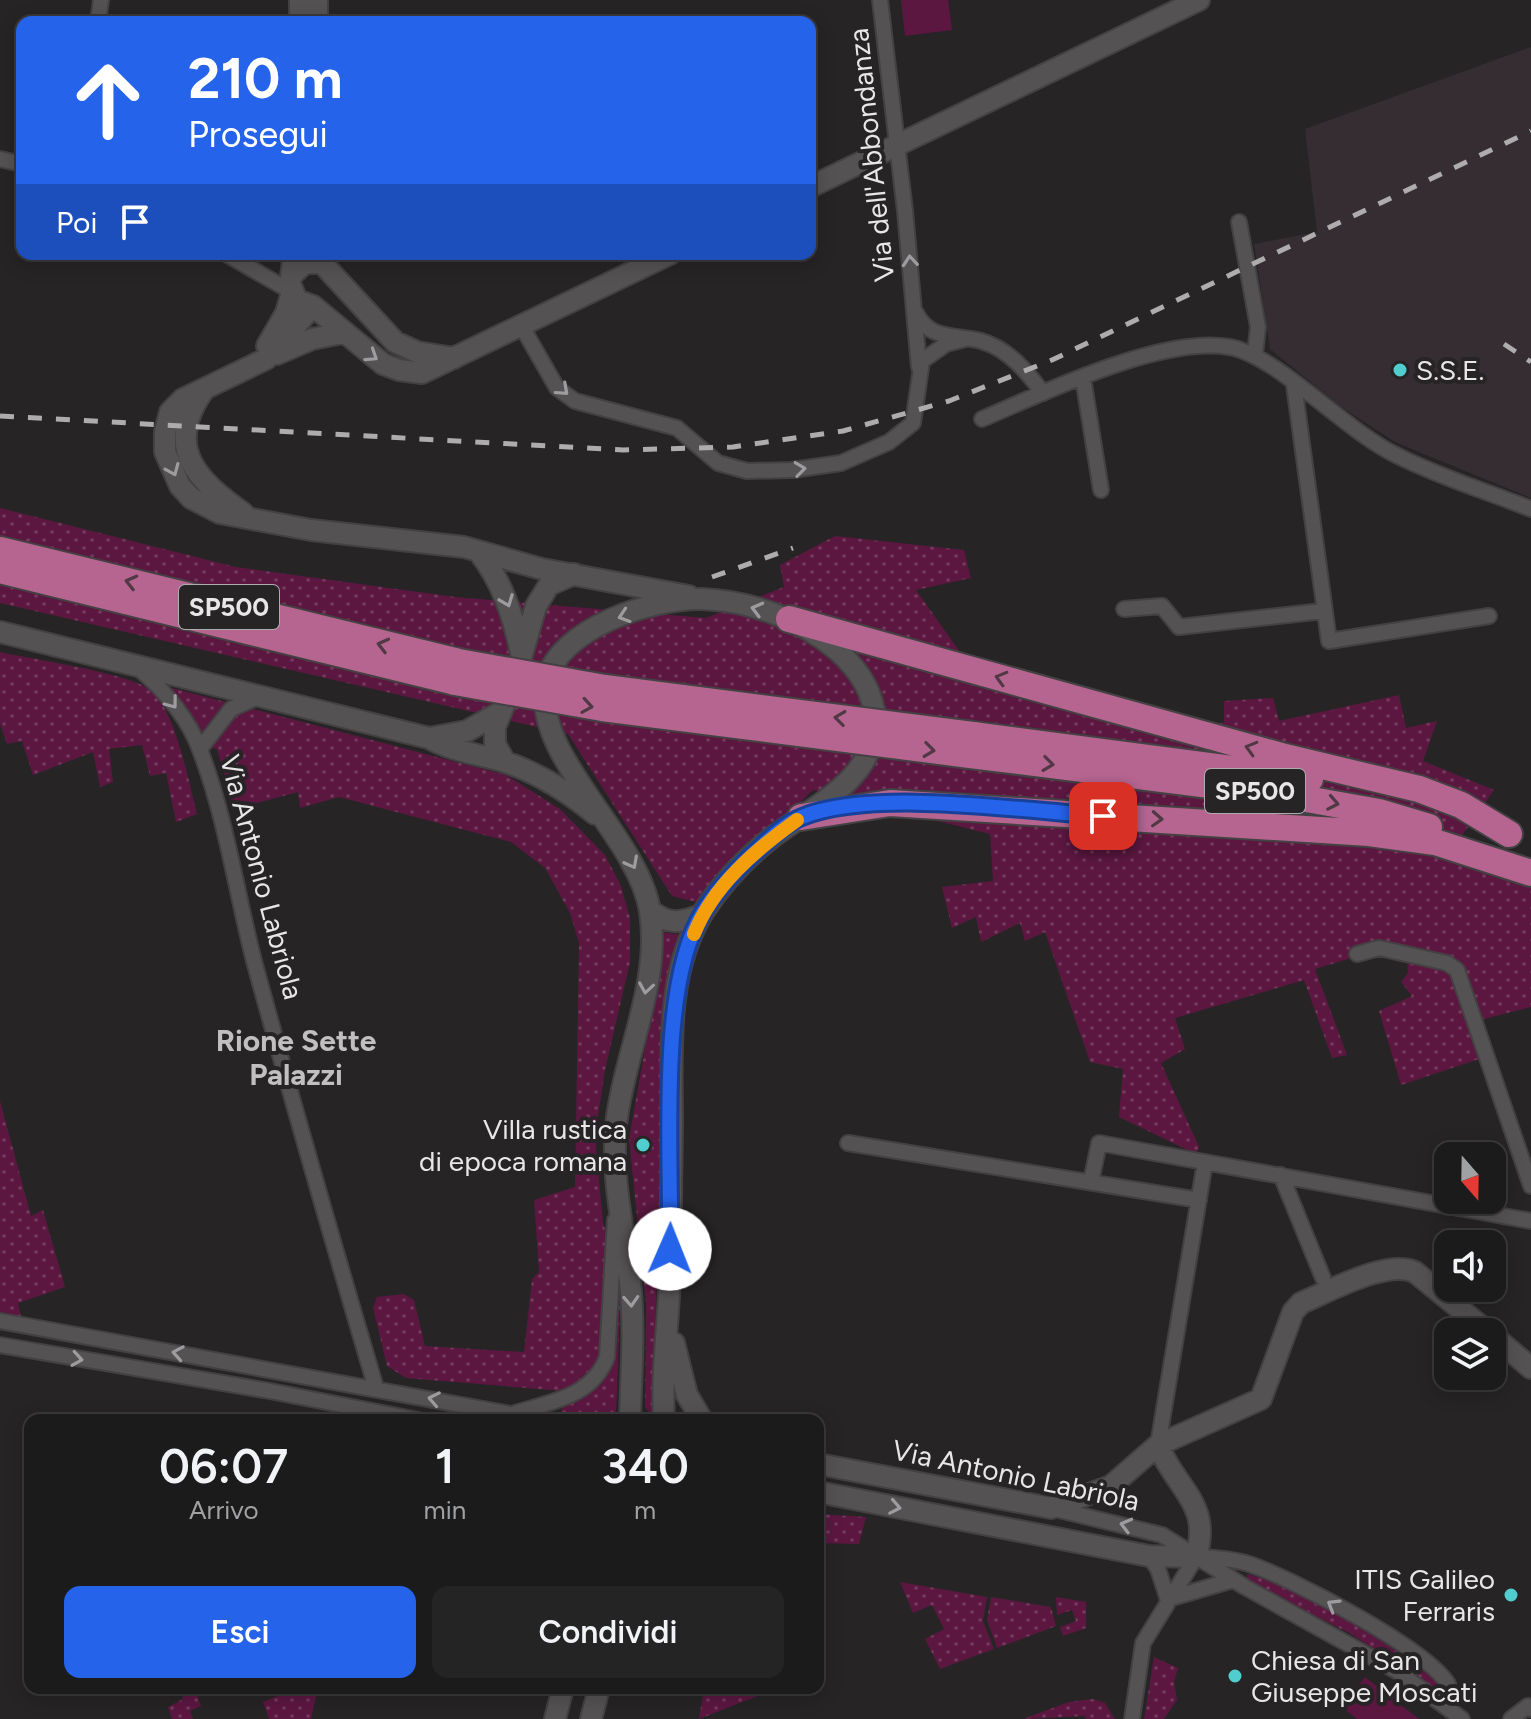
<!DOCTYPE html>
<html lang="it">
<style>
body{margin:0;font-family:Figtree,sans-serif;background:#252425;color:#f1f3f6;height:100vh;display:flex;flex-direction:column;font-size:30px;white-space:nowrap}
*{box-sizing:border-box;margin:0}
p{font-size:26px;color:#a0a1a3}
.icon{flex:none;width:44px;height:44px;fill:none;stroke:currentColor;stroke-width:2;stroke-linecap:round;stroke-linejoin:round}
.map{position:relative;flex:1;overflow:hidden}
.sheet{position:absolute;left:24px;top:1414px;width:800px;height:280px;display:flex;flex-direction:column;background:#1c1b1c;border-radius:16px;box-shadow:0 4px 20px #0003,0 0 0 2px #3a393b}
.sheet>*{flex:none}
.hud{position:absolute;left:16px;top:16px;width:800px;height:244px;border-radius:16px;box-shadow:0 4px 20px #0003,0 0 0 2px #3a393b;background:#2563eb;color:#fff;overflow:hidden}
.needle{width:52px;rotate:160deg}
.buttons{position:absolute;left:1434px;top:1142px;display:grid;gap:16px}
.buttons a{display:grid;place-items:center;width:72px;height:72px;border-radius:16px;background:#1c1b1c;box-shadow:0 4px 20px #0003,0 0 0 2px #3a393b;font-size:40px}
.pin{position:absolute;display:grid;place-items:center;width:68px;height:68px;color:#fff;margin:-34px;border-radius:16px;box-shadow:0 4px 12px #0006}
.me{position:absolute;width:88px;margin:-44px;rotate:1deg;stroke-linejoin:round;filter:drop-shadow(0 0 6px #0008)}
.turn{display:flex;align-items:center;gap:28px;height:168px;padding:0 40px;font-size:36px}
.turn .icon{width:104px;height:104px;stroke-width:2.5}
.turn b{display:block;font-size:56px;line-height:68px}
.then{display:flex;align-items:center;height:76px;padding:0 40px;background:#0003;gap:16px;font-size:30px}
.eta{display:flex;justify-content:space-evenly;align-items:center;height:136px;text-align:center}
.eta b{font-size:48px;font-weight:600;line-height:56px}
.cta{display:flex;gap:16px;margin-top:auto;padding:16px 40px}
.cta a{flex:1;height:92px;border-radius:16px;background:#2563eb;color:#fff;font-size:32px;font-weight:600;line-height:92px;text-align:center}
.cta a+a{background:#252425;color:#f1f3f6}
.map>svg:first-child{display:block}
.built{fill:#352d31}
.grass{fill:url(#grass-dots)}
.green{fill:#5c1741}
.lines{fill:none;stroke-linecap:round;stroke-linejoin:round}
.street-casing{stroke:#434142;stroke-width:18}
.secondary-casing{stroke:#434142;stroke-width:24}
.highway-casing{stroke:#434142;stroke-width:30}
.street{stroke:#555254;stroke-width:14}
.secondary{stroke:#555254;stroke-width:20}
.highway{stroke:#b56590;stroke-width:26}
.rail{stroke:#aeacad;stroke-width:5;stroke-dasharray:14 14;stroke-linecap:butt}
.highway-bridge-casing{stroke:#434142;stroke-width:30;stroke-linecap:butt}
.highway-bridge{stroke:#b56590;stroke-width:26}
.oneway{stroke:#9e9c9e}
.oneway2{stroke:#513845}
.route-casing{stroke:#184099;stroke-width:20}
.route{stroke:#2563eb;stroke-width:14}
.slow{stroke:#f59e0b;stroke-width:14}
.poi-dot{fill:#52cdcf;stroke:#262425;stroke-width:3}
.labels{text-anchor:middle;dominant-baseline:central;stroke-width:8;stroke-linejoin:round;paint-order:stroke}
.shield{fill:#262425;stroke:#aeacad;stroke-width:2}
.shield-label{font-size:26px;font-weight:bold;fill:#e8e6e7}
.street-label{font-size:28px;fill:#e8e6e7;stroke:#262425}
.poi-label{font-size:28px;fill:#e8e6e7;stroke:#262425;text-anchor:start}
.neighbourhood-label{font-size:30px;font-weight:bold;fill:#c2bfc1;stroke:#262425}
</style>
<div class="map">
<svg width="1531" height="1719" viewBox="0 0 1531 1719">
<defs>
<pattern id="grass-dots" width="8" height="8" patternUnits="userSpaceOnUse" patternTransform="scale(2)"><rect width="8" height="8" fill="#5c1741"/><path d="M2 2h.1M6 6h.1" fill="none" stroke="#73395c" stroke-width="1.8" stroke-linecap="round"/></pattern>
</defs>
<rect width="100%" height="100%" fill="#262425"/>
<path class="built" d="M 1531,47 L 1531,498 L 1395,442 L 1340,406 L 1270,349 L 1254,244 L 1317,232 L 1305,129 Z"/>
<path class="grass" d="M 0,508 L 236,567 L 455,597 L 706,618 L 784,587 L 780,565 L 835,536 L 964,550 L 971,578 L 916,590 L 960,652 L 1207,727 L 1224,722 L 1224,701 L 1273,698 L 1279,721 L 1399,695 L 1406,728 L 1437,721 L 1423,761 L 1494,790 L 1449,854 L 1531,882 L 1531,1007 L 1476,1021 L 1488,1056 L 1401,1085 L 1379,1011 L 1412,996 L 1401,982 L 1408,973 L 1407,954 L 1381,949 L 1315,969 L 1347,1055 L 1332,1058 L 1304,980 L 1175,1018 L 1185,1049 L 1161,1063 L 1199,1147 L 1196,1154 L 1119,1117 L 1123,1069 L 1090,1062 L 1045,932 L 1025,941 L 1020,923 L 981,942 L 976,917 L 952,928 L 942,887 L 993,881 L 990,834 L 813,790 L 696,902 L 672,896 L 568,734 L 0,603 Z
M 0,652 C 31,659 127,673 149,689 C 175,707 189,783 197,814 L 176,822 L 166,773 L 150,776 L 142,745 L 109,749 L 113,782 L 100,787 L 93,752 L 33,775 L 22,741 L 7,744 L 0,724 Z
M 172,688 L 506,775 L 560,809 L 605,855 L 621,886 L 630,918 L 630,962 L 605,1070 L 595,1136 L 603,1223 L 621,1277 L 616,1418 L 561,1412 L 564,1391 L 406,1378 L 387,1366 L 373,1308 L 377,1297 L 404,1294 L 414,1300 L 425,1346 L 524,1352 L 532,1279 L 539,1272 L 534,1200 L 575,1187 L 579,943 L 570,913 L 545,868 L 511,842 L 339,797 L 300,808 L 298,792 L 234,809 L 217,749 L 197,744 L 167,696 Z
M 661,932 L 682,935 L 671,963 L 665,1011 L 653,1410 L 650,1413 L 645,1407 L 646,1304 L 629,1139 L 659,969 Z
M 0,1101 L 31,1216 L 43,1210 L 65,1287 L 18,1303 L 22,1321 L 0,1316 Z
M 818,1514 L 866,1517 L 859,1544 L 818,1543 Z
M 1247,1574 C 1313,1591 1383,1641 1438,1681 L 1439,1686 L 1433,1688 L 1351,1634 L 1247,1581 Z
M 900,1582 L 987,1597 L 983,1621 L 994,1649 L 940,1669 L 925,1639 L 944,1629 L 932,1605 L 913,1613 Z
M 991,1597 L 1051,1607 L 1056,1626 L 997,1648 L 987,1620 Z
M 1056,1597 L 1086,1602 L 1086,1628 L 1063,1636 L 1060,1627 L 1076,1621 L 1072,1610 L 1057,1615 Z
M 1154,1657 L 1178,1668 L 1174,1682 L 1177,1700 L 1164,1719 L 1144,1719 Z
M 162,1688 L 195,1688 L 201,1706 L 190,1711 L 193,1719 L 172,1719 L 168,1707 L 183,1699 L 181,1690 L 165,1695 Z
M 282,1688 L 318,1688 L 311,1719 L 269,1719 L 263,1702 L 284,1693 Z
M 704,1688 L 757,1688 L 760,1695 L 699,1719 Z
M 1093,1699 L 1105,1703 L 1115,1719 L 1086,1719 L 1085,1716 L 1023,1719 L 1069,1702 Z"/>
<path class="green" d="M 901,0 L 948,0 L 952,30 L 905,36 Z
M 1365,1677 L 1419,1719 L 1357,1719 L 1342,1707 Z"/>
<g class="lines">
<defs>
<path id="street" d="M 880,0 L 905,211 L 919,367
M 98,22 L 101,0
M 0,159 L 22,164
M 1239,222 L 1258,327 L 1255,354
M 226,254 L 292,292
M 916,313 C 930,341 955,334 981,341 C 1009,349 1027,372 1043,393
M 521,325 L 557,388 L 575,401 L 677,428 L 718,463 L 747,471 L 792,470 L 841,463 L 889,442 L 913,423 L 922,361 L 946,344 L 965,339
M 1083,378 L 1101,490
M 1294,385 L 1329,641 L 1489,616
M 982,419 C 1045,392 1161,336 1229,347 C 1275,354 1347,432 1396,455 C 1439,477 1486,491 1531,509
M 1124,609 L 1162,606 L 1179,627 L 1323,611
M 138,668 C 164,690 188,717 200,750 C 226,818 236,891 254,961 C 293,1104 334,1246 376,1388
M 200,749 L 231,709 L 260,696
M 1357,954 L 1379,948 L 1447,963 L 1457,970 L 1531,1186
M 848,1143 L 1199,1200
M 1281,1175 L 1323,1278
M 1091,1182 L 1099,1143 L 1531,1221
M 0,1321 L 543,1420
M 0,1345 L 270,1391 L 418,1420
M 515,1413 C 551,1402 592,1397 607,1357 L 615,1220
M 1158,1445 L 1205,1162
M 1051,1508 L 1162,1535 L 1245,1587 L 1400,1673 L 1462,1719
M 1149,1556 L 1158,1569 L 1168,1600
M 1201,1557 C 1217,1558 1234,1559 1249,1564 C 1291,1578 1426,1648 1448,1684 L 1448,1694 L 1440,1702
M 1168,1599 L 1233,1580
M 1132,1719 L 1143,1643 L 1196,1557
M 1511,1719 L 1528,1706 L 1531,1709"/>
<path id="secondary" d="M 317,0 L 317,22
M 300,22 L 300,0
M 810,187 L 1199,0
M 294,254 L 290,284 L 297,300 L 313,306 L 383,364 L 399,370 L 422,373 L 670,254
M 292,275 L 305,263 L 322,263 L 395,342 L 417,352 L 454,358
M 313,306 L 266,359 L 183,399 L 170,412 L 165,432 L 165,452 L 180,486 L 191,498 L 220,513 L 311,530 L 464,547 L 542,569 L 689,596
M 267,346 L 286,313 L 292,292
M 277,354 L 312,339 L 342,333
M 203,391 C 163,448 198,481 243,513
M 478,551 C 502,581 513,615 521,653
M 0,632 L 429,738 C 452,751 477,754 502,761 C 537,772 567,791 595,814
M 429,738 L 467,731 L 499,713
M 505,762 L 495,744 L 495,727 L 515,679 L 536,606 L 549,585 L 574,574
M 650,910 C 667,925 681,923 701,915
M 1492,1335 L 1531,1368
M 674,1343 L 687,1395 L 702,1420
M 630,1420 C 631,1374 635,1327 630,1282 C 624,1229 611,1178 616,1125 C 624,1053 661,984 650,911 C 638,835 531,756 546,682 C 558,628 652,598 702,599 C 751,601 801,619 838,651 C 858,669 873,690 875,718 C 878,779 811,807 770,839 C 745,859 721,885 704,911 C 665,972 672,1055 672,1124 C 671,1173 671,1223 670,1272 C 669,1321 661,1371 664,1420
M 818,1464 L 1051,1508 L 1111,1486 L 1158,1445 L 1261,1399 L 1293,1312 L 1301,1303 C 1330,1291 1387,1259 1415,1272 L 1488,1332
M 818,1492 L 1149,1556 L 1196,1557 C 1212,1503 1177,1491 1158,1445
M 555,1719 L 563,1688
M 591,1719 L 599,1688"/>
<path id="highway" d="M 0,550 L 459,662
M 0,570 L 455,682
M 789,619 L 1285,757 L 1419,789 L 1461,805 L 1509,834
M 973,735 L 1310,779
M 970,755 L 1273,793 L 1379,812 L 1429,827
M 801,817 L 890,803 L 1369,833 L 1435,842 L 1531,873"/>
</defs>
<use href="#street" class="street-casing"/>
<use href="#secondary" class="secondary-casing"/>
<use href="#highway" class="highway-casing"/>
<use href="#street" class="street"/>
<use href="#secondary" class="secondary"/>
<use href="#highway" class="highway"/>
<path class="rail" d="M 1504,344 L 1531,362
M 0,416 L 623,450 L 733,447 L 843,431 L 949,401 L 1052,360 L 1531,131
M 712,577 L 793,548"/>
<defs>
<path id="highway-bridge" d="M 459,662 L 605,688 L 973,735
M 455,682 L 602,708 L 970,755"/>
</defs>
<use href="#highway-bridge" class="highway-bridge-casing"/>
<use href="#highway-bridge" class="highway-bridge"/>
</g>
<defs><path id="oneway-chevron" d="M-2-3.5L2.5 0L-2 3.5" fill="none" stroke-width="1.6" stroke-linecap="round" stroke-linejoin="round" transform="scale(2)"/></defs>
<g class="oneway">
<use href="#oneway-chevron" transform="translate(910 261) rotate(-95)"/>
<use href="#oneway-chevron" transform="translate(372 356) rotate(33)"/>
<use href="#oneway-chevron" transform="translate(563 390) rotate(42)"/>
<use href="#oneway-chevron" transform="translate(800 469) rotate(-7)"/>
<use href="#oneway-chevron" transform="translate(173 470) rotate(67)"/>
<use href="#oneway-chevron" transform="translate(507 601) rotate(69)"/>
<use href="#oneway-chevron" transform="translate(757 609) rotate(-165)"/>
<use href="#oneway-chevron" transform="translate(624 616) rotate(162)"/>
<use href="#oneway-chevron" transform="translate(172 703) rotate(53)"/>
<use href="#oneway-chevron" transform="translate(632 863) rotate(62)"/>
<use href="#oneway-chevron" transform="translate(646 988) rotate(99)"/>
<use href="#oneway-chevron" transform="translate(631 1301) rotate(87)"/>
<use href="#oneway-chevron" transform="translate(178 1353) rotate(-170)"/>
<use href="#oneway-chevron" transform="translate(77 1359) rotate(9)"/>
<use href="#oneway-chevron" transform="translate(434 1399) rotate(-169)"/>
<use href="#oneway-chevron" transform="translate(895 1507) rotate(11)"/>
<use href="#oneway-chevron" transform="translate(1126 1525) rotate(-165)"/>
<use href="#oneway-chevron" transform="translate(1333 1605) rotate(-149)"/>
</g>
<g class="oneway2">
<use href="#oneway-chevron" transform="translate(131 582) rotate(-166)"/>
<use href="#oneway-chevron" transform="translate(383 645) rotate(-166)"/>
<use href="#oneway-chevron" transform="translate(1001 678) rotate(-164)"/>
<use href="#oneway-chevron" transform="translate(587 706) rotate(9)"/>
<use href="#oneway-chevron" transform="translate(840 718) rotate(-173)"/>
<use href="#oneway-chevron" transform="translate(1251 748) rotate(-164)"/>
<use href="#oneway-chevron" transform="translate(929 750) rotate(7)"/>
<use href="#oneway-chevron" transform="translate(1048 764) rotate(7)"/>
<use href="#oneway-chevron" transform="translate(1333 803) rotate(11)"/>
<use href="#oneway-chevron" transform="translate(1157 819) rotate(3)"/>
</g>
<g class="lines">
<defs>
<path id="route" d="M 670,1249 C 672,1159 657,989 702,914 C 715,892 735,871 753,854 C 767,842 784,824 802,817 C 873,788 1024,811 1103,816"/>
</defs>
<use href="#route" class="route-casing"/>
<use href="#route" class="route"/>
<path class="slow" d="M 694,934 C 713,886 755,850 797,820"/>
</g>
<g class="poi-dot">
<circle cx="1400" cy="370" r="8"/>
<circle cx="643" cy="1145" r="8"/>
<circle cx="1511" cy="1595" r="8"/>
<circle cx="1235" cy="1676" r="8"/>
</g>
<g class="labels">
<g class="shield">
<rect x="179" y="585" width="100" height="44" rx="6"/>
<rect x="1205" y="769" width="100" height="44" rx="6"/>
</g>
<g class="shield-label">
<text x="229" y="607">SP500</text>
<text x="1255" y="791">SP500</text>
</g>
<g class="street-label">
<text transform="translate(871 155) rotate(-96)">Via dell'Abbondanza</text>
<text transform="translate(262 877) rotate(75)">Via Antonio Labriola</text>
<text transform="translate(1016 1475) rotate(12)">Via Antonio Labriola</text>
</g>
<g class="poi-label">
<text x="1416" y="370">S.S.E.</text>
<text x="627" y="1129" text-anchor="end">Villa rustica<tspan x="627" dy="32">di epoca romana</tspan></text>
<text x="1495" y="1579" text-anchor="end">ITIS Galileo<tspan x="1495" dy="32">Ferraris</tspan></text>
<text x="1251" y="1660">Chiesa di San<tspan x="1251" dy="32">Giuseppe Moscati</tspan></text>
</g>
<g class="neighbourhood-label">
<text x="296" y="1040">Rione Sette<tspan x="296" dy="34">Palazzi</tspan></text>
</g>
</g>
</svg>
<div class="buttons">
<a><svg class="needle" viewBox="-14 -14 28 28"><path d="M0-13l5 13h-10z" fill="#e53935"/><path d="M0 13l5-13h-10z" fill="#a0a1a3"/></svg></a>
<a><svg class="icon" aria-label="sound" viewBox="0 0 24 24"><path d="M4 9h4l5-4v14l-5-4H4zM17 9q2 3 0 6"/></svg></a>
<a><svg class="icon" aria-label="layers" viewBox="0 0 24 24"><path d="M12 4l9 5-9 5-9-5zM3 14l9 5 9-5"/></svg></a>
</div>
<div class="pin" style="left:1103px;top:816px;background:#d93025"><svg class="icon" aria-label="arrive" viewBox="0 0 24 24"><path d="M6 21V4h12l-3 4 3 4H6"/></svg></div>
<svg class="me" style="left:670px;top:1249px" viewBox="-20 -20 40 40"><circle r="19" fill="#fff"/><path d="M0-13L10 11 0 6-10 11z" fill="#2563eb"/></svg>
<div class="hud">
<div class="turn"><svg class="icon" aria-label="ahead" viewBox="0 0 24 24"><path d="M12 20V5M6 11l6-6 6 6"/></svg><div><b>210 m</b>Prosegui</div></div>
<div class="then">Poi<svg class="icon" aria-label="arrive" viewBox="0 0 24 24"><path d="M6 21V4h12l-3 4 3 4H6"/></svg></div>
</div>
<section class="sheet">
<div class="eta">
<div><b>06:07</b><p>Arrivo</p></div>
<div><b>1</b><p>min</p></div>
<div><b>340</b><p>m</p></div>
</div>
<div class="cta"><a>Esci</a><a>Condividi</a></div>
</section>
</div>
